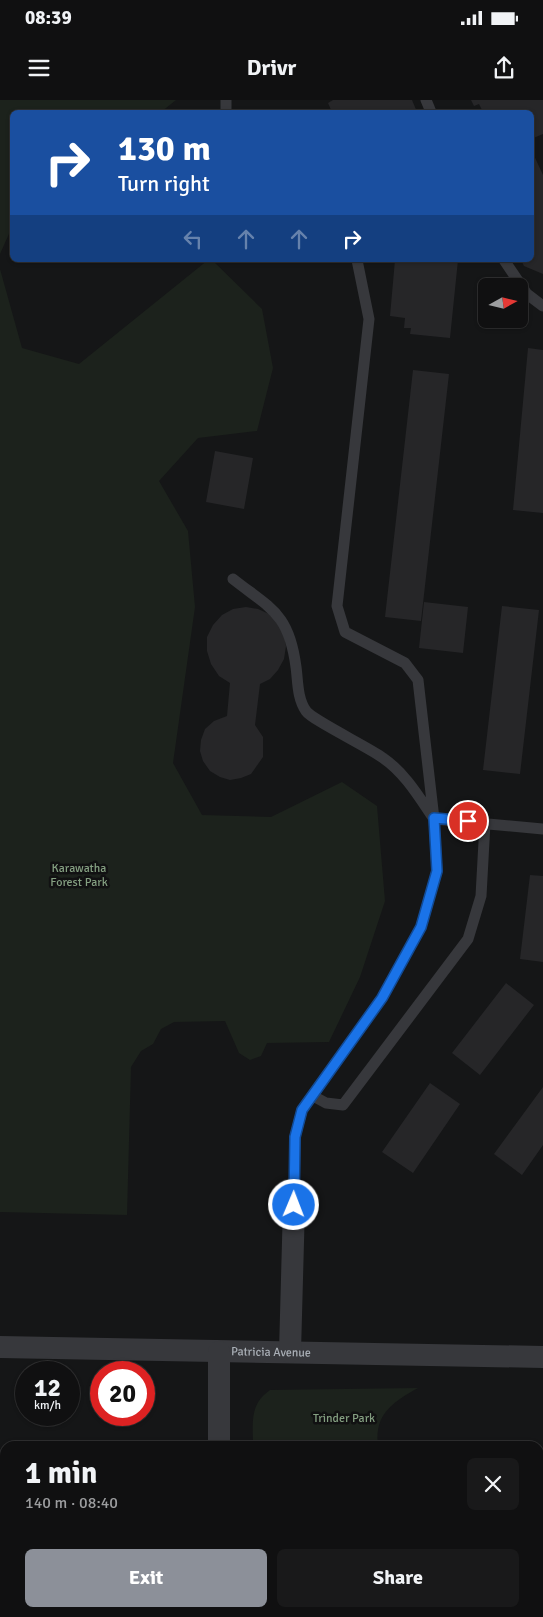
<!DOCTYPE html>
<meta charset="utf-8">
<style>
body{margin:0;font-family:Signika,sans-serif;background:#19191a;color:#f1f3f6;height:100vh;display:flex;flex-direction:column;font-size:19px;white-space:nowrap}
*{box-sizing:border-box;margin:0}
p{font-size:16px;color:#9c9d9f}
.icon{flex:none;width:28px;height:28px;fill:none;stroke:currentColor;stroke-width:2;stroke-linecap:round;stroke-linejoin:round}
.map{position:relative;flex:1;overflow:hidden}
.panel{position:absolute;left:0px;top:1341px;width:544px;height:176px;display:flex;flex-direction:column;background:#101011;border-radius:15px 15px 0 0;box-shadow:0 1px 4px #0004,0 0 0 1px #303031}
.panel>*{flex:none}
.banner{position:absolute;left:10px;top:10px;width:524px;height:152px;border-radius:8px;box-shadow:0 1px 4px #0004,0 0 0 1px #303031;background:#1a4fa0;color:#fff;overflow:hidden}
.needle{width:32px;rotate:82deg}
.controls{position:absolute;left:478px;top:178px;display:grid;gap:10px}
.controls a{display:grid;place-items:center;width:50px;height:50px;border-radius:8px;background:#101011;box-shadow:0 1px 4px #0004,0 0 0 1px #303031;font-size:25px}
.speed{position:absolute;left:15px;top:1261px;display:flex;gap:10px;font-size:25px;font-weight:700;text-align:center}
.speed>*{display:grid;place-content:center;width:65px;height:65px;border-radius:50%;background:#101011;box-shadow:0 1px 4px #0004,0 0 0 1px #303031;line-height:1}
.speed small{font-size:12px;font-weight:400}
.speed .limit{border:8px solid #d22;background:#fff;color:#111}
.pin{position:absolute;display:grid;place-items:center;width:42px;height:42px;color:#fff;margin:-21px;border:2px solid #fff;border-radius:50%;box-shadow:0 1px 5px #0007}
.me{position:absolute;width:55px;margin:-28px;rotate:1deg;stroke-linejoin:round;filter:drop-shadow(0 0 4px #0008)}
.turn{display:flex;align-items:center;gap:18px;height:105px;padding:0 25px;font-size:22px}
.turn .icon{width:65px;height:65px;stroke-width:2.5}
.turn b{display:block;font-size:35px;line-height:42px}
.lanes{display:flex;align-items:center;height:48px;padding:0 25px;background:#0003;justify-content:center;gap:25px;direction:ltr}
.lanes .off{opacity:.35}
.round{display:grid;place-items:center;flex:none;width:52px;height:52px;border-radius:8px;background:#19191a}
.summary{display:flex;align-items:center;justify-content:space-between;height:85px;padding:0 25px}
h1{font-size:30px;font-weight:700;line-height:38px}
.button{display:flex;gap:10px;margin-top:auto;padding:10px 25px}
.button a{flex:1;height:58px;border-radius:8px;background:#8c9099;color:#fff;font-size:20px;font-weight:700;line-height:58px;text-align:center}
.button a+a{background:#19191a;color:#f1f3f6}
.status{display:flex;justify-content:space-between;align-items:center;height:35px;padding:0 25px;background:#101011;direction:ltr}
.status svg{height:14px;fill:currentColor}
header{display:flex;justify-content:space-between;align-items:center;height:65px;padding:0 25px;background:#101011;font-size:22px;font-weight:700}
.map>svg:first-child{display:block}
.green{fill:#1c221c}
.building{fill:#262628}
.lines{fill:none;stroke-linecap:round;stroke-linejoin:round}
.service{stroke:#37383c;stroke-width:11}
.minor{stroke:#37383c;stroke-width:22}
.tertiary{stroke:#37383c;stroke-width:28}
.route-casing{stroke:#114b97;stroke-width:12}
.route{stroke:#1a73e8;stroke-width:9}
.labels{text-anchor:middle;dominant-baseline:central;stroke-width:5;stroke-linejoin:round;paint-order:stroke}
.park-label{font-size:12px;fill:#849f81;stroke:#111112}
.street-label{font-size:12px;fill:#a9afb6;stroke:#111112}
</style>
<div class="status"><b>08:39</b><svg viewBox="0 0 49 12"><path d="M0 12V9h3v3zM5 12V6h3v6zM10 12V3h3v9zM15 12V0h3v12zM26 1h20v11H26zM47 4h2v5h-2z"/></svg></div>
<header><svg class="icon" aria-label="menu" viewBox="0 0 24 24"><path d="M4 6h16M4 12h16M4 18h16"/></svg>Drivr<svg class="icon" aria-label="share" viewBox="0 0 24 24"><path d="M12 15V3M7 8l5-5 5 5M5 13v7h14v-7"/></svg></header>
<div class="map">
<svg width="543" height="1517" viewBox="0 0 543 1517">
<rect width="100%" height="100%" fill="#151617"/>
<path class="green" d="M 0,0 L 176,0 L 161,12 L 12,12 L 12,127 L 0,154 Z
M 208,160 L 212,160 L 262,209 L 273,268 L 257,331 L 198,338 L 159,381 L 188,431 L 195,507 L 173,663 L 202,715 L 271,717 L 342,682 L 377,706 L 385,801 L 360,877 L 329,942 L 267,943 L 261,956 L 250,960 L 239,953 L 225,921 L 174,922 L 161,929 L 153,944 L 141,951 L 131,967 L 127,1115 L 0,1112 L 0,169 L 22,248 L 79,264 Z
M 418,1288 C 393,1302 374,1314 378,1346 L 253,1346 C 253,1322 249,1305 270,1290 Z"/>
<path class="building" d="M 333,0 L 412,0 L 417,12 L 332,12 L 328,3 Z
M 471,0 L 543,0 L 543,34 L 531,39 L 531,12 L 483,12 L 479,4 L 474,6 Z
M 531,49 L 543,75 L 543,174 L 524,166 L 521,160 L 531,160 Z
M 395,160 L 458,160 L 450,238 L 410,234 L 411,228 L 404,228 L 405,218 L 390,216 Z
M 528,248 L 543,250 L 543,413 L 513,410 Z
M 413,270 L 449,274 L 421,521 L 385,517 Z
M 215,351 L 253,358 L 244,409 L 206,402 Z
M 424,502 L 468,507 L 463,553 L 419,548 Z
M 502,506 L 539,510 L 520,674 L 483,670 Z
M 246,507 L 258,509 L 269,514 L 278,523 L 284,534 L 286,546 L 284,559 L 278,570 L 270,579 L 260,584 L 255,625 L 263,637 L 263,657 L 251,674 L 241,678 L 230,680 L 220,677 L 210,671 L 203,661 L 200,651 L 201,640 L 205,629 L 214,621 L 227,616 L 230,583 L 219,576 L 211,564 L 207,551 L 207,537 L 213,525 L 222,515 L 233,509 Z
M 530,775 L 543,776 L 543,862 L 520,859 Z
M 506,883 L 534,905 L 480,975 L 452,953 Z
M 430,983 L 460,1004 L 413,1073 L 382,1052 Z
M 543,987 L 543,1045 L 522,1075 L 494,1054 Z"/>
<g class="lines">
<path class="service" d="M 226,0 L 226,12
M 426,0 L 431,12
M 504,160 L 527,194 L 543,206
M 233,479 C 271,509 289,513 296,567 C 298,581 297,598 306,611 C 312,620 370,648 383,658 C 405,673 419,697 434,719 L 418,580 L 405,563 L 345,532 L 337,506 L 369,219 L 357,160
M 313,996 L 326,1003 L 343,1005 L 468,839 L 481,796 L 485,723
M 294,1105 L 295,1037 L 302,1010 L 382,898 L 421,827 L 437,771 L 434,719 L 543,729"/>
<g class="minor">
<path id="s1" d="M 0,1247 L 543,1257"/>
<path d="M 290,1252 L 294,1105"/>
<path d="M 219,1346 L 219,1252"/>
</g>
<path class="tertiary" d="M 539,1441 L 543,1442
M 46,1517 L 58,1512"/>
</g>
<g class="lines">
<defs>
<path id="route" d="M 294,1105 L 295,1037 L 302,1010 L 382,898 L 421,827 L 437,771 L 434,718 L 468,721"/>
</defs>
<use href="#route" class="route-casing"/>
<use href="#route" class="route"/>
</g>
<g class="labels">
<g class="park-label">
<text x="79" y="768">Karawatha<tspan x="79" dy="14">Forest Park</tspan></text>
<text x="344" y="1318">Trinder Park</text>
</g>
<g class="street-label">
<text stroke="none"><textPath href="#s1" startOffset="271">Patricia Avenue</textPath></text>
</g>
</g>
</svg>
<div class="controls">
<a><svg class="needle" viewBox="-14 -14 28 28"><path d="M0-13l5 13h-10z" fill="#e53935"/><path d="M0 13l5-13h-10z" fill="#9c9d9f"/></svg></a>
</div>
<div class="speed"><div>12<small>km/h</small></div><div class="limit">20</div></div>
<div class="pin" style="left:468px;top:721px;background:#d93025"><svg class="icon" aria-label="arrive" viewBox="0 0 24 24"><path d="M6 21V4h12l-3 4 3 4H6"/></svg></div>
<svg class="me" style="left:294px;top:1105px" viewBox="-20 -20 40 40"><circle r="17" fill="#1a73e8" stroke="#fff" stroke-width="3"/><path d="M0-11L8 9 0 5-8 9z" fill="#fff"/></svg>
<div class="banner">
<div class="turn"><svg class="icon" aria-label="right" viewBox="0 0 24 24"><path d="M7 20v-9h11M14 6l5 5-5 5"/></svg><div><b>130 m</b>Turn right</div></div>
<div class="lanes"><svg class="icon off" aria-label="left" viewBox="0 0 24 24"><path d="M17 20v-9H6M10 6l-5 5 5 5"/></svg><svg class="icon off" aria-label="ahead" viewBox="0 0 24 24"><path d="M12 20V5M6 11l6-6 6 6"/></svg><svg class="icon off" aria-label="ahead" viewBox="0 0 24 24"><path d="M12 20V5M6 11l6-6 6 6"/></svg><svg class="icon" aria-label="right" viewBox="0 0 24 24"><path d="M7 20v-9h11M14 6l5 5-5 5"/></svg></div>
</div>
<section class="panel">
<div class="summary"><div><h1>1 min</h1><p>140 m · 08:40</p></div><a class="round"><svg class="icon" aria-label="close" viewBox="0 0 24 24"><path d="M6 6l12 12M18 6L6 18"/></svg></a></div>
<div class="button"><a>Exit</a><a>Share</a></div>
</section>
</div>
